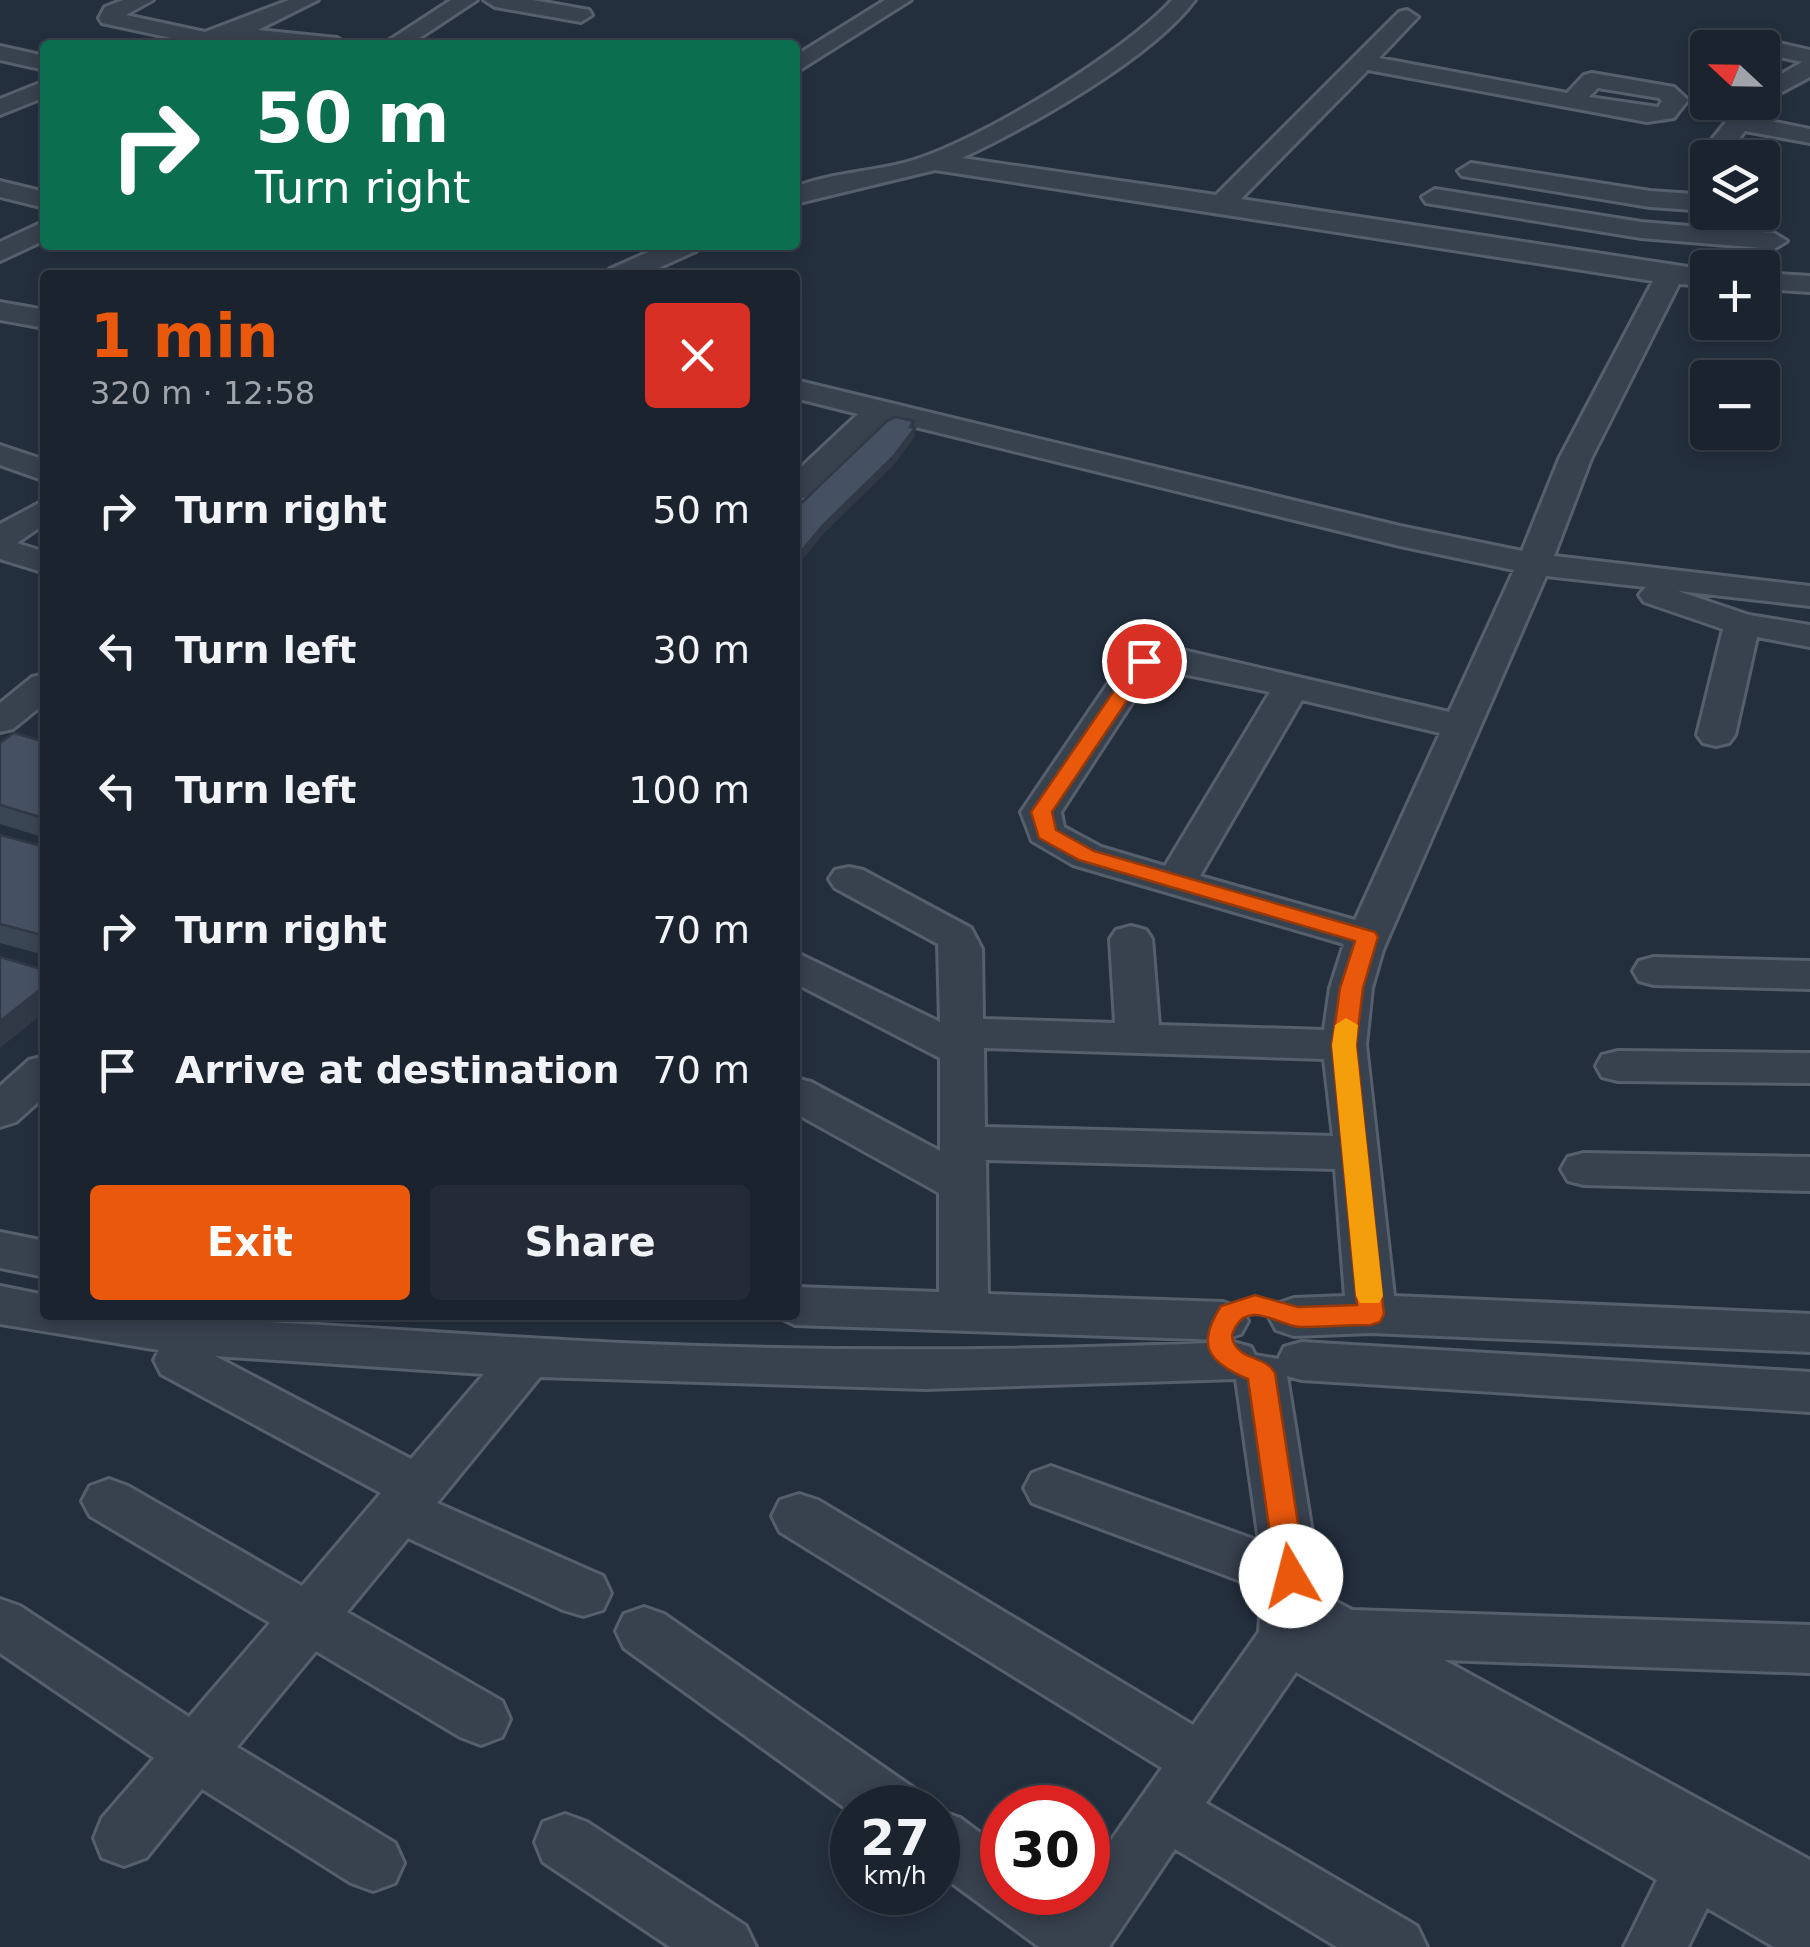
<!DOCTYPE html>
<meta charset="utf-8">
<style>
body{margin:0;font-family:"DejaVu Sans",sans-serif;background:#242b36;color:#f1f3f6;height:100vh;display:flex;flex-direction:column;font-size:38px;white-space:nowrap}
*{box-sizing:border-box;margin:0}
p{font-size:32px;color:#a0a4aa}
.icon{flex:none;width:55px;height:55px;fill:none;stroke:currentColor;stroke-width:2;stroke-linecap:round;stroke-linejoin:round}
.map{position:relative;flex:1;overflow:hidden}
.sheet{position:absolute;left:40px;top:270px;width:760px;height:1050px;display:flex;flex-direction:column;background:#1b232e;border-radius:10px;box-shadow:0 5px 15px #0003,0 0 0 2px #39404a}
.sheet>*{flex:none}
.top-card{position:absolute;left:40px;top:40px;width:760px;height:210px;border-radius:10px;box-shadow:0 5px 15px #0003,0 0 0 2px #39404a;background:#0b6e4f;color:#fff;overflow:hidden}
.needle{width:65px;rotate:292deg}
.fabs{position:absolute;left:1690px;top:30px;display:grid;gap:20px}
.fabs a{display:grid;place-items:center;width:90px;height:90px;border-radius:10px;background:#1b232e;box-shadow:0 5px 15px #0003,0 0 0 2px #39404a;font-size:50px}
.speed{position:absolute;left:830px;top:1785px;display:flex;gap:20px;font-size:50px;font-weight:700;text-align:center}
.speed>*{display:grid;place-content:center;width:130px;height:130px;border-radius:50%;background:#1b232e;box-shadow:0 5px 15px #0003,0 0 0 2px #39404a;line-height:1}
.speed small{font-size:25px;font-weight:400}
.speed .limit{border:15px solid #d22;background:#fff;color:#111}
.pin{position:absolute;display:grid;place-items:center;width:85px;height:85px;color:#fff;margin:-42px;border:5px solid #fff;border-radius:50%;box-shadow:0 2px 10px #0007}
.me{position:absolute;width:110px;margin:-55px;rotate:352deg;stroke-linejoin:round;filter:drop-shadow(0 0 8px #0008)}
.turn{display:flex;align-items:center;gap:35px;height:210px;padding:0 50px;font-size:45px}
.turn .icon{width:130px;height:130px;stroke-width:2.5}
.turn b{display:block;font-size:70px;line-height:85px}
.round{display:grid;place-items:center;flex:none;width:105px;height:105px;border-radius:10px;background:#242b36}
.headline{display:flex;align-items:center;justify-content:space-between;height:170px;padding:0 50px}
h1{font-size:60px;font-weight:600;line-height:75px;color:#ea580c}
.primary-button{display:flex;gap:20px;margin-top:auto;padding:20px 50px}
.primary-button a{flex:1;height:115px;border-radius:10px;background:#ea580c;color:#fff;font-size:40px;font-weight:600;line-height:115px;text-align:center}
.primary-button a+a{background:#242b36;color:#f1f3f6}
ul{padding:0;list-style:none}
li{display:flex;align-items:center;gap:30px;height:140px;padding:0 50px}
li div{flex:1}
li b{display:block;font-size:38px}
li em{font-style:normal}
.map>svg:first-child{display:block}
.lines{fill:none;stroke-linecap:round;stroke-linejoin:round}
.minor-casing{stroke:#565f6c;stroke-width:6}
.minor{fill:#38414e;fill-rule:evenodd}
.wall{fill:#3b4654}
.shaded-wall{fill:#303945}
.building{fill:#455162;stroke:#303945;stroke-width:2.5}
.route{fill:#ea580c;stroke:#983908;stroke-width:2.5}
.slow{fill:#f59e0b}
</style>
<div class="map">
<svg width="1810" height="1947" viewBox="0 0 1810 1947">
<rect width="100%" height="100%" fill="#242f3e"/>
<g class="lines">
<defs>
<path id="minor" d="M 123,0 L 153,0 L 126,15 L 205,32 L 289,0 L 318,0 L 258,30 L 337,38 L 348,45 L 266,45 L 236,38 L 210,45 L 169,45 L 176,39 L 102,23 L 99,18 L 105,7 Z
M 451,0 L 477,0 L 409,45 L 382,45 Z
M 484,0 L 533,0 L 589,10 L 592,15 L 581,22 L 495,7 Z
M 885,0 L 911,0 L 795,73 L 795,56 Z
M 1172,0 L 1195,0 C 1150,60 1030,126 962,158 L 1216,195 L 1399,12 L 1407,10 L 1418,17 L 1379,58 L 1567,93 L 1584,75 L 1592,73 L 1674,87 L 1688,100 L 1674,118 L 1647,122 L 1368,70 L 1241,199 L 1708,270 L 1708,286 L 1679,284 L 1591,459 L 1554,556 L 1810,586 L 1810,606 L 1678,591 L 1749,615 L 1810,625 L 1810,647 L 1757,637 L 1735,735 L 1729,743 L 1716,746 L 1703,743 L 1697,735 L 1723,629 L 1644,602 L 1639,595 L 1646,587 L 1546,576 L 1383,950 L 1372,988 L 1366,1045 L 1394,1296 L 1810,1314 L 1810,1352 L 1371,1333 L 1294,1336 L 1276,1330 L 1269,1317 L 1276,1304 L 1294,1298 L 1345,1296 L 1335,1169 L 986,1160 L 988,1294 L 1223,1302 L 1241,1308 L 1248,1321 L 1241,1334 L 1223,1340 L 795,1325 L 775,1315 L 795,1315 L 795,1287 L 939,1292 L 939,1193 L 795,1113 L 795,1078 L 811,1082 L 940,1151 L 940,1058 L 795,983 L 795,952 L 940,1022 L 938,944 L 835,888 L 829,879 L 835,870 L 849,867 L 863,870 L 971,928 L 982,949 L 983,1019 L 1115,1023 L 1110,939 L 1116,930 L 1131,926 L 1146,930 L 1152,939 L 1159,1025 L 1324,1030 L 1330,988 L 1344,944 L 1073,865 L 1032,841 L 1021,812 L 1124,660 L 1152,647 L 1178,649 L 1449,712 L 1514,570 L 1400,546 L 887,420 L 806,497 L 795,500 L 795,473 L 858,414 L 795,398 L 795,380 L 1400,526 L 1522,551 L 1559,459 L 1653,281 L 935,170 L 795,204 L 795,187 C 833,172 875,172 914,160 C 982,139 1125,52 1172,0 ZM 1598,88 L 1659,98 L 1662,101 L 1658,107 L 1589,97 ZM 1159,669 L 1270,692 L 1165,866 L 1101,847 L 1064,827 L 1061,812 L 1150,675 ZM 1302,700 L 1440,733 L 1355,920 L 1200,876 ZM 984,1048 L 1324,1059 L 1333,1136 L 985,1127 Z
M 1770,41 L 1810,50 L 1810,77 L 1765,101 L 1755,118 L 1810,129 L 1810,143 L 1745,131 L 1724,158 L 1708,158 L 1708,165 L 1701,163 L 1697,158 L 1742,102 L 1762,102 L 1762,85 L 1802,62 L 1762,53 L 1762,48 L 1759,48 Z
M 0,46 L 45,56 L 45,70 L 0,60 Z
M 45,81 L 45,97 L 0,115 L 0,99 Z
M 1471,163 L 1650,191 L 1708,195 L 1708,211 L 1650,207 L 1462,176 L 1458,171 Z
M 0,181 L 45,192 L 45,208 L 0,197 Z
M 1435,189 L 1641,222 L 1774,233 L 1787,241 L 1774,249 L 1641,238 L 1426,203 L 1422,197 Z
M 1762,199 L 1772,201 L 1776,207 L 1772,213 L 1753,213 L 1762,212 Z
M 45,221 L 45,240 L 0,261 L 0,242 Z
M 664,245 L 700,245 L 696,251 L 643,275 L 606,275 L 610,269 Z
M 1762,273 L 1810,276 L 1810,292 L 1762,289 Z
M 0,302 L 45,310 L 45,328 L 0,320 Z
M 0,445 L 45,460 L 45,481 L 0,465 Z
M 45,500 L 45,524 L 17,543 L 45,552 L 45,573 L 0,559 L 0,524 Z
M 45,674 L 45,703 L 13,729 L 0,732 L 0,703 L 32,677 Z
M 1654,957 L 1810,961 L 1810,989 L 1654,985 L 1639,981 L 1633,971 L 1639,961 Z
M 1618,1051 L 1810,1053 L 1810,1083 L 1618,1081 L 1602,1077 L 1596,1066 L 1602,1055 Z
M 45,1056 L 45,1096 L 16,1122 L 0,1127 L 0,1086 L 29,1060 Z
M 1584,1153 L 1810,1157 L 1810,1191 L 1584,1185 L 1568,1181 L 1561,1169 L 1568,1157 Z
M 0,1232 L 45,1241 L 45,1277 L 0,1268 Z
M 0,1286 L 45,1295 L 45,1315 C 237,1315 428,1334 620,1343 C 824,1352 1028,1351 1233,1342 L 1251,1347 L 1255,1355 L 1278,1359 L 1284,1347 L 1302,1342 L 1810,1372 L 1810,1412 L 1302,1380 L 1287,1376 L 1319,1576 L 1318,1592 L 1352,1610 L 1810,1625 L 1810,1673 L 1444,1660 L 1810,1860 L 1810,1947 L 1774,1947 L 1707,1908 L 1688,1947 L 1624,1947 L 1657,1880 L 1296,1672 L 1206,1803 L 1417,1926 L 1427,1947 L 1337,1947 L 1175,1849 L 1109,1947 L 1039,1947 L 938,1873 L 938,1810 L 960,1818 L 1002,1849 L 1002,1892 L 1066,1892 L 1071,1896 L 1088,1892 L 1088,1873 L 1162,1768 L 780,1532 L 772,1516 L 780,1500 L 799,1494 L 818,1500 L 1193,1725 L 1259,1632 L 1262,1589 L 1032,1503 L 1024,1488 L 1032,1473 L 1051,1466 L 1259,1541 L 1236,1379 L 926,1389 L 540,1377 L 437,1503 L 603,1576 L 611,1593 L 603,1610 L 583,1616 L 563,1610 L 408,1538 L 347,1612 L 502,1701 L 510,1719 L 502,1737 L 481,1745 L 460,1737 L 316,1651 L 237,1747 L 395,1843 L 404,1863 L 395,1883 L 373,1891 L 351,1883 L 202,1789 L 146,1858 L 124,1866 L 102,1858 L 94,1838 L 102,1818 L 154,1758 L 0,1653 L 0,1599 L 20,1606 L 189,1717 L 270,1623 L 90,1516 L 82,1501 L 90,1486 L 109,1479 L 128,1486 L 302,1586 L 381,1493 L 161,1374 L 154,1360 L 159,1350 L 0,1324 ZM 215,1356 L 484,1374 L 411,1459 Z
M 644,1607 L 664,1614 L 915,1789 L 924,1808 L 852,1808 L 852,1813 L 624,1648 L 616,1631 L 624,1614 Z
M 565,1814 L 587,1822 L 746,1926 L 756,1947 L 670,1947 L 543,1862 L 535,1842 L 543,1822 Z"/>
</defs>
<use href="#minor" class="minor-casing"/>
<use href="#minor" class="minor"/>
</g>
<path class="wall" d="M 45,742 L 45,1012 L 41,969 L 41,954 L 0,943 L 0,835 L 41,846 L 42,837 L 0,824 L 0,743 Z"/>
<path class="shaded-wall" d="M 914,421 L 915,437 L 893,466 L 823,534 L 795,569 L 795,559 L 823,525 Z
M 45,986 L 45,1012 L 0,1048 L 0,1021 Z"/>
<path class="building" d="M 895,417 L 914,421 L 910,427 L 915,428 L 893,457 L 823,525 L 795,559 L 795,509 L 887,421 Z
M 14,733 L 45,742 L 45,986 L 0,1021 L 0,957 L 41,969 L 42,935 L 0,924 L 0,835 L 41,846 L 43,818 L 0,805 L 0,743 Z"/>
<path class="route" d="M 1144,655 L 1154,661 L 1052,812 L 1056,830 L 1094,851 L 1375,932 L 1378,937 L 1363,988 L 1356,1045 L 1384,1314 L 1380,1322 L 1371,1325 C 1347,1325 1324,1327 1300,1327 C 1280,1326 1251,1301 1236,1326 C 1233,1332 1231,1334 1233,1341 C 1241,1361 1266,1356 1275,1373 L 1306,1576 L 1302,1585 L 1291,1588 L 1281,1585 L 1276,1576 L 1248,1379 C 1207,1362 1196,1345 1221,1306 L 1255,1295 L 1298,1307 L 1357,1305 L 1332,1045 L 1340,988 L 1355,941 L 1079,860 L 1039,838 L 1031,812 L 1137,657 Z"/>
<path class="slow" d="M 1346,1018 L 1358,1025 L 1356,1045 L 1383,1296 L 1379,1303 L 1360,1303 L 1356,1296 L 1332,1045 L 1335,1025 Z"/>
</svg>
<div class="fabs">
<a><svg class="needle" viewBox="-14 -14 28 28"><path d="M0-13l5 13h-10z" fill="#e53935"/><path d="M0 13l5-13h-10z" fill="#a0a4aa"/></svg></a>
<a><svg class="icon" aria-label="layers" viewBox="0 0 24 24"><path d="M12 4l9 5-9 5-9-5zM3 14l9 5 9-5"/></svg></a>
<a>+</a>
<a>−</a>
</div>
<div class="speed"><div>27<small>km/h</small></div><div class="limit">30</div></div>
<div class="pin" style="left:1144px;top:661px;background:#d93025"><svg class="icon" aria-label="arrive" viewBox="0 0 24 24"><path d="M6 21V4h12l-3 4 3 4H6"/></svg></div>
<svg class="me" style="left:1291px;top:1576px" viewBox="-20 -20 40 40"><circle r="19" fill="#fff"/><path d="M0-13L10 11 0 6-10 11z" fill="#ea580c"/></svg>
<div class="top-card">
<div class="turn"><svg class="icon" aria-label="right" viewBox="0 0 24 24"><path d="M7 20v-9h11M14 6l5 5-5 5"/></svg><div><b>50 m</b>Turn right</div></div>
</div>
<section class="sheet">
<div class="headline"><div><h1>1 min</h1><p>320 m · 12:58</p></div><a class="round" style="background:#d93025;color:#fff"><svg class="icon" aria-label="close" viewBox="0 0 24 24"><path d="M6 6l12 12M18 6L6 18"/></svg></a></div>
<ul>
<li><svg class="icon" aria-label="right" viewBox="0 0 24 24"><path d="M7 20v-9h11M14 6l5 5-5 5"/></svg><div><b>Turn right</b></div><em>50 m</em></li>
<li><svg class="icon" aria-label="left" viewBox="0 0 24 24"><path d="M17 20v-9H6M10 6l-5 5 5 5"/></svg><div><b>Turn left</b></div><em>30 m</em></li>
<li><svg class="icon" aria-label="left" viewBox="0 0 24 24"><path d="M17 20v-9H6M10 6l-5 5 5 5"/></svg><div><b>Turn left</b></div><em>100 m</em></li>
<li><svg class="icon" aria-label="right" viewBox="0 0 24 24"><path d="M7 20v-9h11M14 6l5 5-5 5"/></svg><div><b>Turn right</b></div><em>70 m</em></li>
<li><svg class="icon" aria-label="arrive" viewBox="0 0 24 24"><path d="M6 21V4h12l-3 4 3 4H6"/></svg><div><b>Arrive at destination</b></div><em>70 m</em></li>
</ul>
<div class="primary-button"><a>Exit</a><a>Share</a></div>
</section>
</div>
